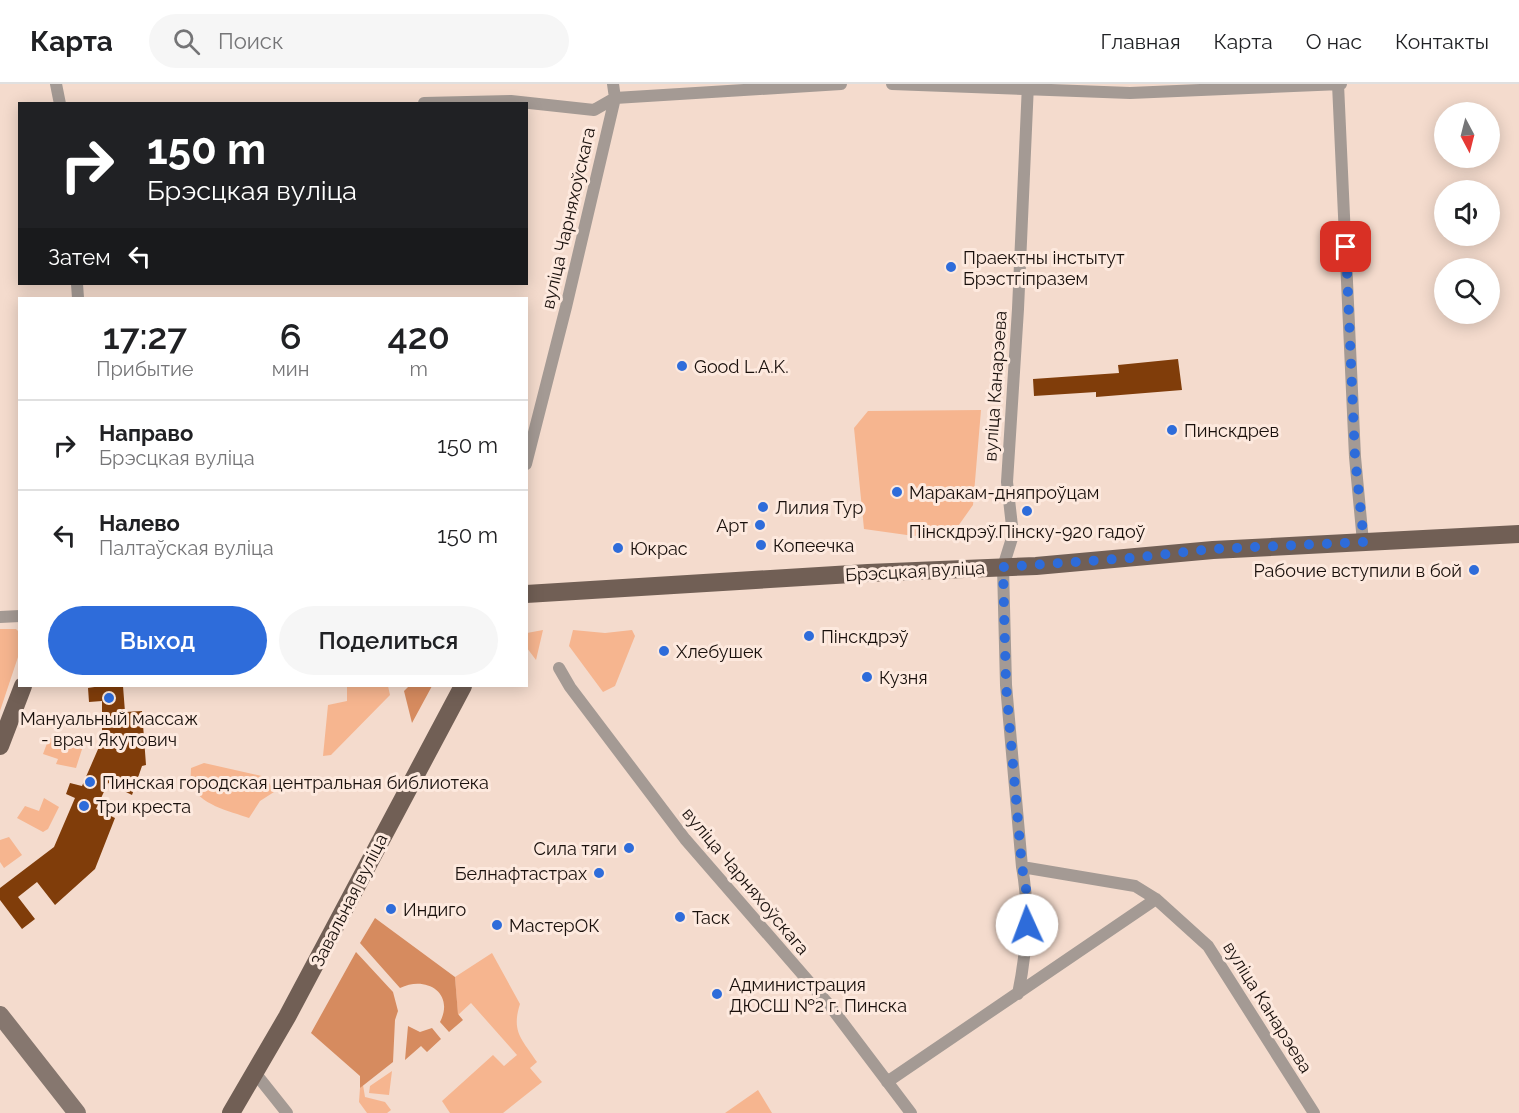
<!DOCTYPE html>
<html lang="ru">
<meta charset="utf-8">
<style>
body{margin:0;font-family:Raleway,sans-serif;background:#f6f6f6;color:#202124;height:100vh;display:flex;flex-direction:column;font-size:22px;white-space:nowrap}
*{box-sizing:border-box;margin:0}
p{font-size:20px;color:#757577}
.icon{flex:none;width:33px;height:33px;fill:none;stroke:currentColor;stroke-width:2;stroke-linecap:round;stroke-linejoin:round}
.map{position:relative;flex:1;overflow:hidden}
.drawer{position:absolute;left:18px;top:213px;width:510px;height:390px;display:flex;flex-direction:column;background:#fff;border-radius:0px;box-shadow:0 3px 15px #0003}
.drawer>*{flex:none}
.hud{position:absolute;left:18px;top:18px;width:510px;height:183px;border-radius:0px;box-shadow:0 3px 15px #0003;background:#202124;color:#fff;overflow:hidden}
.needle{width:39px;rotate:173deg}
.fabs{position:absolute;left:1434px;top:18px;display:grid;gap:12px}
.fabs a{display:grid;place-items:center;width:66px;height:66px;border-radius:50%;background:#fff;box-shadow:0 3px 15px #0003;font-size:30px}
.pin{position:absolute;display:grid;place-items:center;width:51px;height:51px;color:#fff;margin:-26px;border-radius:12px;box-shadow:0 3px 9px #0006}
.me{position:absolute;width:66px;margin:-33px;rotate:358deg;stroke-linejoin:round;filter:drop-shadow(0 0 4px #0008)}
.turn{display:flex;align-items:center;gap:21px;height:126px;padding:0 30px;font-size:27px}
.turn .icon{width:78px;height:78px;stroke-width:2.5}
.turn b{display:block;font-size:42px;line-height:51px}
.then{display:flex;align-items:center;height:57px;padding:0 30px;background:#0003;gap:12px;font-size:22px}
.eta{display:flex;justify-content:space-evenly;align-items:center;height:102px;text-align:center}
.eta b{font-size:36px;font-weight:600;line-height:42px}
.action{display:flex;gap:12px;margin-top:auto;padding:12px 30px}
.action a{flex:1;height:69px;border-radius:36px;background:#2e6cda;color:#fff;font-size:24px;font-weight:600;line-height:69px;text-align:center}
.action a+a{background:#f6f6f6;color:#202124}
ul{padding:0;list-style:none}
li{display:flex;align-items:center;gap:18px;height:90px;padding:0 30px;border-top:2px solid #e0e0e0}
li div{flex:1}
li b{display:block;font-size:22px}
li em{font-style:normal}
header{display:flex;align-items:center;gap:36px;box-sizing:border-box;height:84px;padding:0 30px;background:#fff;border-bottom:2px solid #e0e0e0}
header strong{font-size:28px}
nav{display:flex;gap:33px;margin-inline-start:auto;font-size:21px}
.search{width:420px;height:54px;background:#f6f6f6;display:flex;align-items:center;gap:15px;box-sizing:border-box;padding:0 21px;border-radius:33px;color:#757577;font-size:22px}
.map>svg:first-child{display:block}
.green{fill:#f6b58f}
.forest{fill:#d68b5f}
.building{fill:#803d0a}
.lines{fill:none;stroke-linecap:round;stroke-linejoin:round}
.street{stroke:#a49a94;stroke-width:12}
.secondary{stroke:#86776f;stroke-width:18}
.primary{stroke:#715f55;stroke-width:18}
.route{stroke:#2e6cda;stroke-width:10;stroke-dasharray:0 18}
.poi-dot{fill:#2e6cda;stroke:#fde9de;stroke-width:2}
.labels{text-anchor:middle;dominant-baseline:central;stroke-width:6;stroke-linejoin:round;paint-order:stroke}
.street-label{font-size:18px;fill:#19100c;stroke:#fde9de}
.poi-label{font-size:18px;fill:#19100c;stroke:#fde9de;text-anchor:start}
</style>
<header>
<strong>Карта</strong>
<div class="search"><svg class="icon" aria-label="search" viewBox="0 0 24 24"><circle cx="10" cy="10" r="6"/><path d="M15 15l6 6"/></svg>Поиск</div>
<nav><a>Главная</a><a>Карта</a><a>О нас</a><a>Контакты</a></nav>
</header>
<div class="map">
<svg width="1519" height="1029" viewBox="0 0 1519 1029">
<rect width="100%" height="100%" fill="#f4dbcd"/>
<path class="green" d="M 981,326 L 973,421 L 956,445 L 914,452 L 864,445 L 854,344 L 868,327 Z
M 0,545 L 16,545 L 20,549 L 19,570 L 0,627 Z
M 543,546 L 536,576 L 527,564 L 527,549 Z
M 573,546 L 605,549 L 632,546 L 635,552 L 615,602 L 603,608 L 569,562 Z
M 347,602 L 388,602 L 390,611 L 331,671 L 323,672 L 328,621 L 347,617 Z
M 49,654 L 83,662 L 76,684 L 56,680 L 58,675 L 43,670 Z
M 204,679 L 266,693 L 274,708 L 260,717 L 249,734 C 230,727 198,721 191,699 C 190,695 191,689 191,684 Z
M 44,714 L 59,723 L 48,745 L 43,748 L 17,734 L 25,722 L 39,727 Z
M 9,753 L 22,771 L 4,784 L 0,778 L 0,756 Z
M 492,869 L 520,920 C 511,948 522,955 537,978 L 530,984 L 542,998 L 503,1029 L 450,1029 L 442,1017 L 493,971 L 504,982 L 517,971 L 471,919 L 458,931 L 455,893 Z
M 392,987 L 389,1011 L 369,1009 L 370,1002 Z
M 363,1001 L 365,1013 L 385,1018 L 391,1026 L 387,1029 L 367,1029 L 359,1018 L 360,1004 Z
M 758,1006 L 772,1029 L 725,1029 Z"/>
<path class="forest" d="M 409,602 L 432,602 L 412,639 L 404,607 Z
M 375,834 L 455,893 L 458,930 L 463,936 L 449,948 L 440,938 C 455,909 426,891 400,904 L 360,859 Z
M 356,868 L 393,908 L 398,927 L 395,936 L 393,978 L 360,1004 L 360,992 L 311,949 Z
M 408,942 L 420,948 L 432,944 L 441,955 L 427,968 L 421,962 L 405,976 Z"/>
<path class="building" d="M 1178,275 L 1182,306 L 1096,313 L 1096,308 L 1034,312 L 1033,295 L 1119,289 L 1118,281 Z
M 101,602 L 123,602 L 125,628 L 142,627 L 146,681 L 142,682 L 132,711 L 108,699 L 96,725 L 115,734 L 95,785 L 55,821 L 37,798 L 18,813 L 35,835 L 22,845 L 0,816 L 0,804 L 54,763 L 75,714 L 66,710 L 70,699 L 82,702 L 102,656 L 102,617 L 89,618 L 88,604 Z"/>
<g class="lines">
<path class="street" d="M 56,0 L 60,20
M 892,0 L 1130,9 L 1341,0
M 1338,0 L 1355,373 L 1363,458
M 424,19 L 511,17 L 594,26 L 615,14 L 841,0
M 77,200 L 78,214
M 526,380 L 566,223 L 615,14 L 613,0
M 0,533 L 20,532
M 559,584 L 570,603 L 685,755 L 830,922 L 911,1029
M 1022,783 L 1135,802 L 1156,815 L 1208,862 L 1314,1029
M 1018,910 C 1027,867 1030,826 1022,783 L 1006,601 L 1003,483 L 1013,451 L 1007,398 L 1018,225 L 1028,0
M 256,990 L 287,1029
M 887,998 L 1156,815"/>
<path class="secondary" d="M 0,931 L 77,1029"/>
<path class="primary" d="M 526,510 L 868,489 L 1036,482 L 1213,466 L 1519,450
M 0,662 L 23,602
M 231,1029 L 287,933 L 463,602"/>
</g>
<g class="lines">
<path class="route" d="M 1027,841 L 1026,805 L 1022,783 L 1006,601 L 1003,483 L 1131,474 L 1213,465 L 1364,458 L 1355,373 L 1346,163"/>
</g>
<g class="poi-dot">
<circle cx="951" cy="183" r="6"/>
<circle cx="682" cy="282" r="6"/>
<circle cx="1172" cy="346" r="6"/>
<circle cx="897" cy="408" r="6"/>
<circle cx="763" cy="423" r="6"/>
<circle cx="1027" cy="427" r="6"/>
<circle cx="760" cy="441" r="6"/>
<circle cx="761" cy="461" r="6"/>
<circle cx="618" cy="464" r="6"/>
<circle cx="1474" cy="486" r="6"/>
<circle cx="809" cy="552" r="6"/>
<circle cx="664" cy="567" r="6"/>
<circle cx="867" cy="593" r="6"/>
<circle cx="109" cy="614" r="6"/>
<circle cx="90" cy="698" r="6"/>
<circle cx="84" cy="722" r="6"/>
<circle cx="629" cy="764" r="6"/>
<circle cx="599" cy="789" r="6"/>
<circle cx="391" cy="825" r="6"/>
<circle cx="680" cy="833" r="6"/>
<circle cx="497" cy="841" r="6"/>
<circle cx="717" cy="910" r="6"/>
</g>
<g class="labels">
<g class="street-label">
<text transform="translate(568 134) rotate(-77)">вуліца Чарняхоўскага</text>
<text transform="translate(995 302) rotate(-86)">вуліца Канарэева</text>
<text transform="translate(915 487) rotate(-3)">Брэсцкая вуліца</text>
<text transform="translate(746 797) rotate(50)">вуліца Чарняхоўскага</text>
<text transform="translate(349 816) rotate(-63)">Завальная вуліца</text>
<text transform="translate(1268 923) rotate(58)">вуліца Канарэева</text>
</g>
<g class="poi-label">
<text x="963" y="173">Праектны інстытут<tspan x="963" dy="21">Брэстгіпразем</tspan></text>
<text x="694" y="282">Good L.A.K.</text>
<text x="1184" y="346">Пинскдрев</text>
<text x="909" y="408">Маракам-дняпроўцам</text>
<text x="775" y="423">Лилия Тур</text>
<text x="748" y="441" text-anchor="end">Арт</text>
<text x="1027" y="447" text-anchor="middle">Пінскдрэў.Пінску-920 гадоў</text>
<text x="773" y="461">Копеечка</text>
<text x="630" y="464">Юкрас</text>
<text x="1462" y="486" text-anchor="end">Рабочие вступили в бой</text>
<text x="821" y="552">Пінскдрэў</text>
<text x="676" y="567">Хлебушек</text>
<text x="879" y="593">Кузня</text>
<text x="109" y="634" text-anchor="middle">Мануальный массаж<tspan x="109" dy="21">- врач Якутович</tspan></text>
<text x="102" y="698">Пинская городская центральная библиотека</text>
<text x="96" y="722">Три креста</text>
<text x="617" y="764" text-anchor="end">Сила тяги</text>
<text x="587" y="789" text-anchor="end">Белнафтастрах</text>
<text x="403" y="825">Индиго</text>
<text x="692" y="833">Таск</text>
<text x="509" y="841">МастерОК</text>
<text x="729" y="900">Администрация<tspan x="729" dy="21">ДЮСШ №2 г. Пинска</tspan></text>
</g>
</g>
</svg>
<div class="fabs">
<a><svg class="needle" viewBox="-14 -14 28 28"><path d="M0-13l5 13h-10z" fill="#e53935"/><path d="M0 13l5-13h-10z" fill="#757577"/></svg></a>
<a><svg class="icon" aria-label="sound" viewBox="0 0 24 24"><path d="M4 9h4l5-4v14l-5-4H4zM17 9q2 3 0 6"/></svg></a>
<a><svg class="icon" aria-label="search" viewBox="0 0 24 24"><circle cx="10" cy="10" r="6"/><path d="M15 15l6 6"/></svg></a>
</div>
<div class="pin" style="left:1346px;top:163px;background:#d93025"><svg class="icon" aria-label="arrive" viewBox="0 0 24 24"><path d="M6 21V4h12l-3 4 3 4H6"/></svg></div>
<svg class="me" style="left:1027px;top:841px" viewBox="-20 -20 40 40"><circle r="19" fill="#fff"/><path d="M0-13L10 11 0 6-10 11z" fill="#2e6cda"/></svg>
<div class="hud">
<div class="turn"><svg class="icon" aria-label="right" viewBox="0 0 24 24"><path d="M7 20v-9h11M14 6l5 5-5 5"/></svg><div><b>150 m</b>Брэсцкая вуліца</div></div>
<div class="then">Затем<svg class="icon" aria-label="left" viewBox="0 0 24 24"><path d="M17 20v-9H6M10 6l-5 5 5 5"/></svg></div>
</div>
<section class="drawer">
<div class="eta">
<div><b>17:27</b><p>Прибытие</p></div>
<div><b>6</b><p>мин</p></div>
<div><b>420</b><p>m</p></div>
</div>
<ul>
<li><svg class="icon" aria-label="right" viewBox="0 0 24 24"><path d="M7 20v-9h11M14 6l5 5-5 5"/></svg><div><b>Направо</b><p>Брэсцкая вуліца</p></div><em>150 m</em></li>
<li><svg class="icon" aria-label="left" viewBox="0 0 24 24"><path d="M17 20v-9H6M10 6l-5 5 5 5"/></svg><div><b>Налево</b><p>Палтаўская вуліца</p></div><em>150 m</em></li>
</ul>
<div class="action"><a>Выход</a><a>Поделиться</a></div>
</section>
</div>
